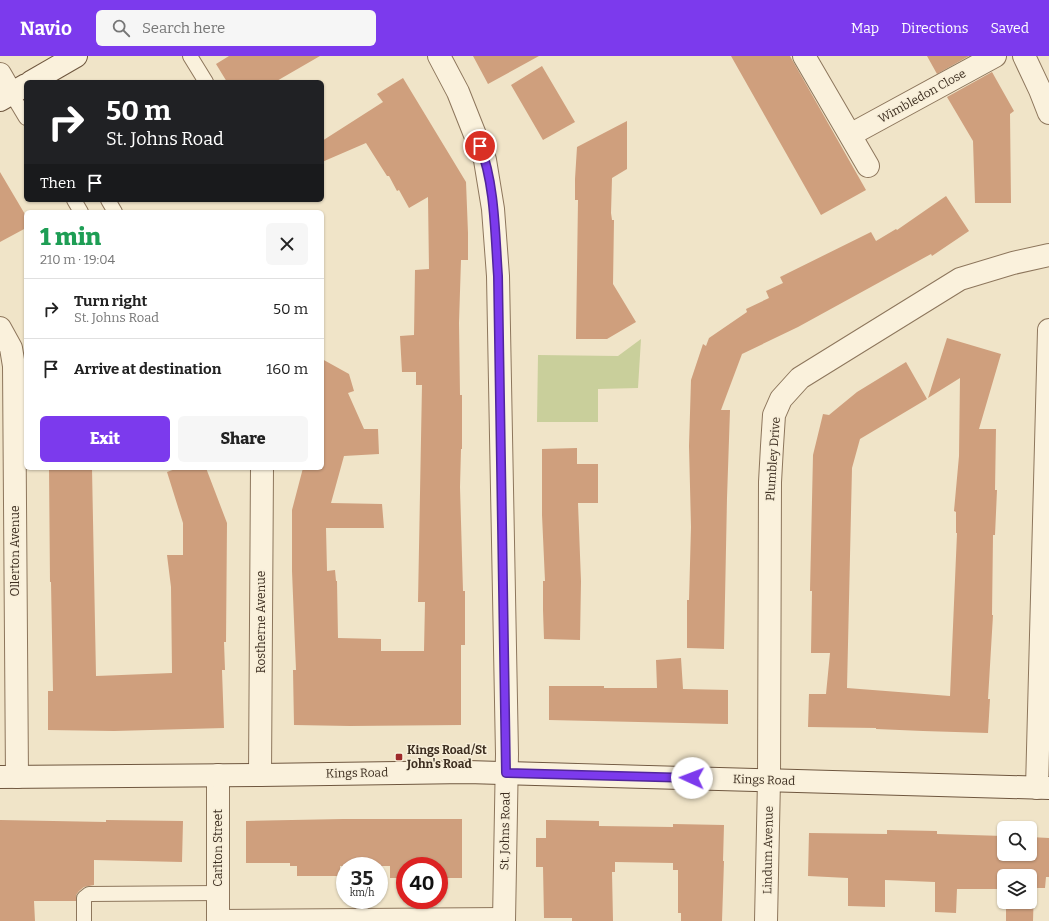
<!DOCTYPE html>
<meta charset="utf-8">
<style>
body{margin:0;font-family:Bitter,serif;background:#f6f6f6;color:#222;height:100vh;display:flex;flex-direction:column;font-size:15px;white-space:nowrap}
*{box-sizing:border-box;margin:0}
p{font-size:13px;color:#767676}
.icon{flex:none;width:22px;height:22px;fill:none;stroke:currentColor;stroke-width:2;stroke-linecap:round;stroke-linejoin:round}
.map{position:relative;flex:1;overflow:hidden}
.panel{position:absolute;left:24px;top:154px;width:300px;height:260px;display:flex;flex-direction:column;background:#fff;border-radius:6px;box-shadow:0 1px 3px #0004}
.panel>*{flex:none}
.hud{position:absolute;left:24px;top:24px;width:300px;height:122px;border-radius:6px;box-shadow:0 1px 3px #0004;background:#202124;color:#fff;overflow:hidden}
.fabs{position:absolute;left:997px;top:765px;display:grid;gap:8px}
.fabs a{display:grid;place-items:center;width:40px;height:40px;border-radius:6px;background:#fff;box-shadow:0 1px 3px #0004;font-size:20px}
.speed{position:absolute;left:336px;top:801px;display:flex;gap:8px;font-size:20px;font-weight:700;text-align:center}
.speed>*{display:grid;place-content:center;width:52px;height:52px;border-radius:50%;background:#fff;box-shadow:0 1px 3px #0004;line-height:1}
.speed small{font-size:10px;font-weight:400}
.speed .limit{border:6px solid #d22;background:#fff;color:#111}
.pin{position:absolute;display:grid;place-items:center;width:34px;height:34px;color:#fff;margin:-17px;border:2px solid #fff;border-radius:50%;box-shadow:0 1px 4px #0007}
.me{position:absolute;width:44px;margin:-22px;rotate:272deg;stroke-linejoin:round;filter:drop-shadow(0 0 3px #0008)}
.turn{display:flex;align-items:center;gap:14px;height:84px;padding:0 16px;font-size:18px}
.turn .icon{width:52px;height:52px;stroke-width:2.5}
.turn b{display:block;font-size:28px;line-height:34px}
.then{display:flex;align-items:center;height:38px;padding:0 16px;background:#0003;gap:8px;font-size:15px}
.round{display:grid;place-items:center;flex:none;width:42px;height:42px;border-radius:6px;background:#f6f6f6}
.summary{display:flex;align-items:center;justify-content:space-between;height:68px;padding:0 16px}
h1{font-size:24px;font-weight:800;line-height:30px;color:#1e9e55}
.button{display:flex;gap:8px;margin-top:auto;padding:8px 16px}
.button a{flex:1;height:46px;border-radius:6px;background:#7c3aed;color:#fff;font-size:16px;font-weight:800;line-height:46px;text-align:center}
.button a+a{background:#f6f6f6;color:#222}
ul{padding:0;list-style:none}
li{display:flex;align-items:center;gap:12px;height:60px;padding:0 16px;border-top:1px solid #e0e0e0}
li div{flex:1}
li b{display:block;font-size:15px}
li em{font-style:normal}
header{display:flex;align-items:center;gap:24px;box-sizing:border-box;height:56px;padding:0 20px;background:#7c3aed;color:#fff}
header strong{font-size:19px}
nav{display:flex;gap:22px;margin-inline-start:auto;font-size:14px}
.search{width:280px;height:36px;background:#f6f6f6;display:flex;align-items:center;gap:10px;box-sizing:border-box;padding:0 14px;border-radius:6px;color:#767676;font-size:15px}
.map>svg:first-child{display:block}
.green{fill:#c9cf9b}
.building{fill:#cf9f7d}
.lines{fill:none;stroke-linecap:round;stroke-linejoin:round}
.lane-casing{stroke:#8d765c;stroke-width:16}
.street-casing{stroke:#8d765c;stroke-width:24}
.secondary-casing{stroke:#6f573f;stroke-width:24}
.lane{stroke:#faf1dc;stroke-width:14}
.street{stroke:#faf1dc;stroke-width:22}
.secondary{stroke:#faf1dc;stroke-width:22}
.route-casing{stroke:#51269a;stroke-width:10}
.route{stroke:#7c3aed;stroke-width:7}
.poi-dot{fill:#9e2a2b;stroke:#f7eed8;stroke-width:1.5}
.labels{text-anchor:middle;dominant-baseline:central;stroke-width:3;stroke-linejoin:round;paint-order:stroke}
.street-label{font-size:12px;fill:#3d2e20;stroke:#f7eed8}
.poi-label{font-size:12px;font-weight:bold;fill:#3d2e20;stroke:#f7eed8;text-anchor:start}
</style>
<header>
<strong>Navio</strong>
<div class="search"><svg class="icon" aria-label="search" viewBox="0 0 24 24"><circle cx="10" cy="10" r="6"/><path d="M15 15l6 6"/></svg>Search here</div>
<nav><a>Map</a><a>Directions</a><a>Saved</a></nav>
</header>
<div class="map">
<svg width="1049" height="865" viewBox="0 0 1049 865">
<rect width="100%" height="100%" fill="#f0e4c8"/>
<path class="green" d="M 641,283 L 638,332 L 598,333 L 598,366 L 537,366 L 538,299 L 618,300 Z"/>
<path class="building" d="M 229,0 L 320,0 L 275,26 L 227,26 L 216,8 Z
M 473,0 L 539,0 L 488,28 Z
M 731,0 L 790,0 L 866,134 L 821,159 Z
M 927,0 L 969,0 L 937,18 Z
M 542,10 L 575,66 L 543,84 L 511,29 Z
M 992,16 L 1014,55 L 1010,58 L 1011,147 L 975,147 L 973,85 L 947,41 Z
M 403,22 L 466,126 L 468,177 L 468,204 L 461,204 L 459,267 L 460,339 L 462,339 L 462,393 L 461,393 L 460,431 L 463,535 L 465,535 L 465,589 L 461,589 L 461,669 L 350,670 L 294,669 L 293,614 L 296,614 L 292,515 L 292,454 L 303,412 L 322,412 L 322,303 L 349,318 L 354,335 L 348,337 L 364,373 L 378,373 L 379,398 L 344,400 L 331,447 L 382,448 L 384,472 L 326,472 L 327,515 L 335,514 L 336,525 L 337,525 L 338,582 L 381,583 L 381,595 L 424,595 L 425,546 L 418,546 L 422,329 L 416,329 L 416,316 L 402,316 L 400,280 L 414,279 L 415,214 L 429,213 L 428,141 L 409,152 L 399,134 L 397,135 L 389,120 L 387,120 L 366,87 L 322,106 L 322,85 L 383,46 L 377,38 Z
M 627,65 L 627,113 L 612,122 L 611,157 L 612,164 L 614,164 L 613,228 L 636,266 L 607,283 L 576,283 L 578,144 L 575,144 L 575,123 L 577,91 Z
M 0,116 L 26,160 L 26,172 L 0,186 Z
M 946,140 L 969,175 L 932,200 L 931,198 L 798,271 L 742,298 L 721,354 L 730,354 L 727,442 L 724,593 L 687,592 L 687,544 L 689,544 L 691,471 L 689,390 L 691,324 L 703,288 L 706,290 L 709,282 L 747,256 L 746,253 L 769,242 L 766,235 L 783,227 L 780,221 L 871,176 L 876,185 L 896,173 L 897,174 Z
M 947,282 L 1001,298 L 979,373 L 996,373 L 995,434 L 997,434 L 995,479 L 993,479 L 992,559 L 993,559 L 988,643 L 990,643 L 988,677 L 923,675 L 876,673 L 876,672 L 808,671 L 809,638 L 826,638 L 830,597 L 811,597 L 812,535 L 810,535 L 813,399 L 823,358 L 829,359 L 857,336 L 906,306 L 927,343 L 860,383 L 852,412 L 847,632 L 950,640 L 957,477 L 956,477 L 956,456 L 954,455 L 959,400 L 960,322 L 928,342 Z
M 577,392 L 577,408 L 598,408 L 598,447 L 578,447 L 581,525 L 580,584 L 544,583 L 543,554 L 543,525 L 545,525 L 542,459 L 542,393 Z
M 49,412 L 92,412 L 96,620 L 172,617 L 171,531 L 167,499 L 183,499 L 183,467 L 167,416 L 178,412 L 206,412 L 227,467 L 226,586 L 224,586 L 225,614 L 222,614 L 224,672 L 114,675 L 48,674 L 48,635 L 53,635 L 51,526 L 50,526 Z
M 681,602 L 683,633 L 728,634 L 728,668 L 549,664 L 549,630 L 604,630 L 604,632 L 657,632 L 656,604 Z
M 343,763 L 462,763 L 462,822 L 439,822 L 439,810 L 405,810 L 405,822 L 390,822 L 390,810 L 340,810 L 340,820 L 297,820 L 297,810 L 290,810 L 290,807 L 246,807 L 246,765 Z
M 0,764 L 106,766 L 106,764 L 183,765 L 182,806 L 94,804 L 94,829 L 84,831 L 79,835 L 76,839 L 76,845 L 34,845 L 35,865 L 0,865 Z
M 546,764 L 599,765 L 599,770 L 673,771 L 673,768 L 724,769 L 723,805 L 724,805 L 722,865 L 681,865 L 681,857 L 678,857 L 678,814 L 673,814 L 673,807 L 615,806 L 615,816 L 612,816 L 613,865 L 572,865 L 572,862 L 544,862 L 543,811 L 536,811 L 536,782 L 546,782 Z
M 887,774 L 937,775 L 937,778 L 1004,780 L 1004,798 L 1030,798 L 1030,781 L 1049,782 L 1049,821 L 1046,821 L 1045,832 L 1034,832 L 1033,865 L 1006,865 L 1006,846 L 1030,846 L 1030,820 L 1004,820 L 1004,833 L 957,833 L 956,857 L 935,856 L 935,826 L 885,824 L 885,851 L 848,850 L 848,822 L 808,820 L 809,777 L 887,778 Z"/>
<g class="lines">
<defs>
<path id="lane" d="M 190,0 L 206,26
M 11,37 L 26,62
M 74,144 L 81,156
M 108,144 L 115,156
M 218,861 L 504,859
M 84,865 L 84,842 L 89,838 L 218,837"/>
<path id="street" d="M 439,0 L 458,36 L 485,104 L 493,153 L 498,220 L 507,698 L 504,865
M 804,0 L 868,110
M 1024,0 L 1040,34 L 1049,57
M 0,18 L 11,37
M 850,79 L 995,0
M 0,272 L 11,292 L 14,310 L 17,721
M 260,719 L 262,412
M 1037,732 L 1049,274
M 218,865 L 218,719
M 766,865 L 769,724 L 770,426 L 772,390 L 774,359 L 781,343 L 800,322 L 960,223 L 1013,207 L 1049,199"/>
<path id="secondary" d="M 31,26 L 76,0
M 0,44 L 26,29
M 0,721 L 260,719 L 467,716 L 1049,732"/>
</defs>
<use href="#lane" class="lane-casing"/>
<use href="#street" class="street-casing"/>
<use href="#secondary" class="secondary-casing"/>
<use href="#lane" class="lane"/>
<use href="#street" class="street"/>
<use href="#secondary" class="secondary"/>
</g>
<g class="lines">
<defs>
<path id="route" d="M 480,90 C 495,127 495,179 498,220 L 506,717 L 692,722"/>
</defs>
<use href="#route" class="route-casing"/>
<use href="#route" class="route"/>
</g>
<rect class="poi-dot" x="395" y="697" width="8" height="8" rx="2"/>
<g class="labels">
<g class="street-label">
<text transform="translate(922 40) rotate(-29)">Wimbledon Close</text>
<text transform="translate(773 403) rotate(-86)">Plumbley Drive</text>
<text transform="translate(15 495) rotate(-90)">Ollerton Avenue</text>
<text transform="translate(261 566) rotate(-90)">Rostherne Avenue</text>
<text transform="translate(357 717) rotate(-1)">Kings Road</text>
<text transform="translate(764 724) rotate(2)">Kings Road</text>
<text transform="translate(505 775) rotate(-89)">St. Johns Road</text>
<text transform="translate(218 792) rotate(-90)">Carlton Street</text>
<text transform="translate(768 794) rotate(-89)">Lindum Avenue</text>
</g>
<g class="poi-label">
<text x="407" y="694">Kings Road/St<tspan x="407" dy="14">John's Road</tspan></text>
</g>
</g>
</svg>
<div class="fabs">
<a><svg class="icon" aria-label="search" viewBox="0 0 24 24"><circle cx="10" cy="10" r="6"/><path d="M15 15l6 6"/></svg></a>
<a><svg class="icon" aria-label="layers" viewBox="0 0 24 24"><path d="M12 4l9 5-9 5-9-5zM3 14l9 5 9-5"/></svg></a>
</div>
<div class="speed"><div>35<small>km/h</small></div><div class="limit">40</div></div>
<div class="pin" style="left:480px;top:90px;background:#d93025"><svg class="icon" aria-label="arrive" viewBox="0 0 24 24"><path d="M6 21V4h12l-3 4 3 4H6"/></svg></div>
<svg class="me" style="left:692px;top:722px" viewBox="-20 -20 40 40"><circle r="19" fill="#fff"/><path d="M0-13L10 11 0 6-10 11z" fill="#7c3aed"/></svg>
<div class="hud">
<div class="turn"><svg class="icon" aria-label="right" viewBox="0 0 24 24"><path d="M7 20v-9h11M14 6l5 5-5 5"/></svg><div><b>50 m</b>St. Johns Road</div></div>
<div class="then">Then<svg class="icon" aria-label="arrive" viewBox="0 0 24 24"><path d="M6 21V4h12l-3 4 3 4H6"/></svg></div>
</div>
<section class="panel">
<div class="summary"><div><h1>1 min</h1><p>210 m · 19:04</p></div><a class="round"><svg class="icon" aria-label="close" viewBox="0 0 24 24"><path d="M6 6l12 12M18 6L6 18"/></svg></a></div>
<ul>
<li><svg class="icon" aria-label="right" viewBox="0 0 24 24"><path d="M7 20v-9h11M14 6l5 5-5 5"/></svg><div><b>Turn right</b><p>St. Johns Road</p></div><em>50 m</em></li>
<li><svg class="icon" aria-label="arrive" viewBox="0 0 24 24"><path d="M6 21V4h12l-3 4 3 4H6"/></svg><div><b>Arrive at destination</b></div><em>160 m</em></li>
</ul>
<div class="button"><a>Exit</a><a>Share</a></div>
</section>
</div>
